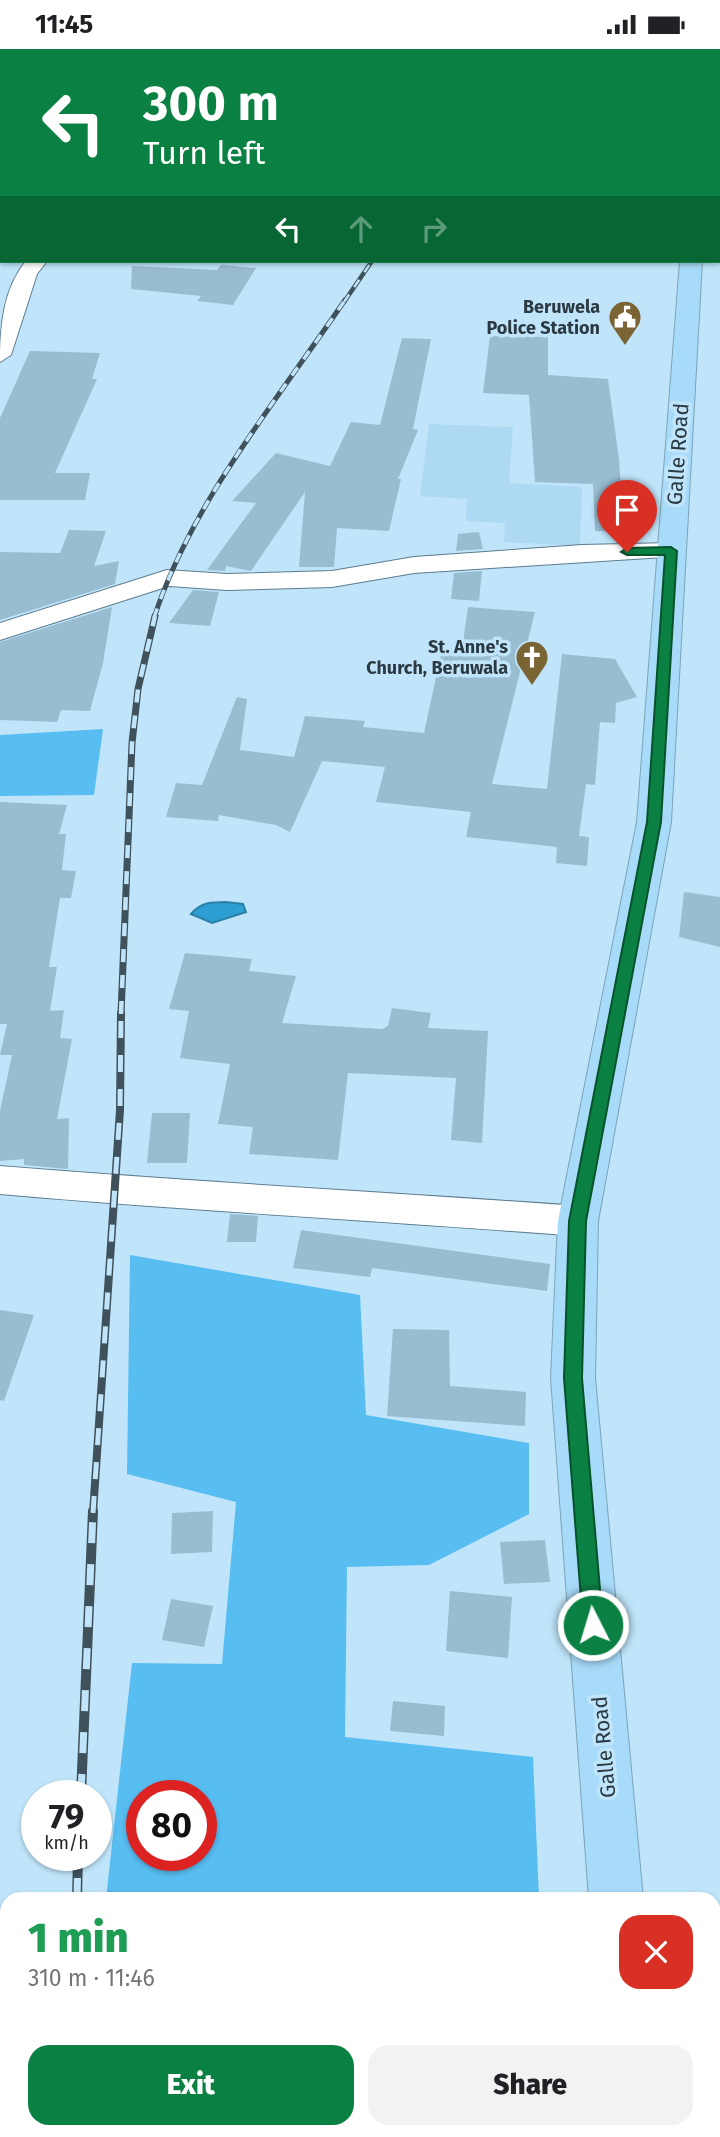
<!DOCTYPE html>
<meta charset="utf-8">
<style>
body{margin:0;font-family:"Fira Sans",sans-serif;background:#f2f2f2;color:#202124;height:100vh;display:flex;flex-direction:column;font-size:26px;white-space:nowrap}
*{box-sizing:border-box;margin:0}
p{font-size:23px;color:#757577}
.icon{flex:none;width:38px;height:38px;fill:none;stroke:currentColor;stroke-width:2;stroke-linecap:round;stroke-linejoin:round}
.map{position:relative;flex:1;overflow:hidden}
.sheet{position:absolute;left:0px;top:1843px;width:721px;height:247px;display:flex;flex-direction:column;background:#fff;border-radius:21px 21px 0 0;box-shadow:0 2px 5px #0004}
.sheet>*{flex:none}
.hud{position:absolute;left:0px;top:0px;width:721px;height:214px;box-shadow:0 2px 5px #0004;background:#0b8043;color:#fff;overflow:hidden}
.speed{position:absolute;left:21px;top:1731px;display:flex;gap:14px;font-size:35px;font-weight:700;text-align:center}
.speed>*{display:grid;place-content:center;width:91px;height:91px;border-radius:50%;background:#fff;box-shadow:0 2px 5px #0004;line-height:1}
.speed small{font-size:18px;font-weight:400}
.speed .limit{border:10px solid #d22;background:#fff;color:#111}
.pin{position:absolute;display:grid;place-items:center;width:60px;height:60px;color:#fff;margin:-72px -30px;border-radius:50% 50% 50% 0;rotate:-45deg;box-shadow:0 0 7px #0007}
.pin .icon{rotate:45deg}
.me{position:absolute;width:77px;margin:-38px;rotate:355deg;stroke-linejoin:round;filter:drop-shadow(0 0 5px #0008)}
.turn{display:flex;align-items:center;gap:24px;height:147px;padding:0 28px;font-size:32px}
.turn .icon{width:91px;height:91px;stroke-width:2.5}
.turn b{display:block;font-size:49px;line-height:60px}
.lanes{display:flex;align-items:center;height:66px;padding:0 28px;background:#0003;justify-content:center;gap:35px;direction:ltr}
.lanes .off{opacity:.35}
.round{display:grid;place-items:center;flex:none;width:74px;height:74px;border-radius:21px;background:#f2f2f2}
.summary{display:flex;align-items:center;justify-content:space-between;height:119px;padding:0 28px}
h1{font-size:42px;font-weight:800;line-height:52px;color:#1e9e55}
.primary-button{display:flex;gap:14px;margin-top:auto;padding:14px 28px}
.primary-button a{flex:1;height:80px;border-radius:21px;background:#0b8043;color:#fff;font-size:28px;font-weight:800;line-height:80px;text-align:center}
.primary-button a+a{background:#f2f2f2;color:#202124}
.status{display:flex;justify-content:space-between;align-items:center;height:49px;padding:0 35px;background:#fff;direction:ltr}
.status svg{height:19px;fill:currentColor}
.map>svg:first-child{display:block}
.built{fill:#add9f3}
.green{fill:#58bdf1;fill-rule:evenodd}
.water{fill:#2d9ed1;stroke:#2c80a6;stroke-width:2}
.building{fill:#98bcd0}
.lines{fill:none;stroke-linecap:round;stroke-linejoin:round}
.street-casing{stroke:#5b7c8f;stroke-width:2}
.highway-casing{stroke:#7ca3b9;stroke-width:2}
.street{fill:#fff;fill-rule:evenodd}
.highway{fill:#a7dbf9;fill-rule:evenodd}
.rail-far4-casing{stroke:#3f515b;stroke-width:4.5}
.rail-far3-casing{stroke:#3f515b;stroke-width:5}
.rail-far2-casing{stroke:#3f515b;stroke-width:7}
.rail-far1-casing{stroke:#3f515b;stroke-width:8}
.rail-casing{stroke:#3f515b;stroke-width:10}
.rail-far4{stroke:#c0e5fa;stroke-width:2.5;stroke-dasharray:9;stroke-linecap:butt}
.rail-far3{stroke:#c0e5fa;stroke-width:3.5;stroke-dasharray:10;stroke-linecap:butt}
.rail-far2{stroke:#c0e5fa;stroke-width:4.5;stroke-dasharray:13;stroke-linecap:butt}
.rail-far1{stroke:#c0e5fa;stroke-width:5;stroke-dasharray:17;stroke-linecap:butt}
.rail{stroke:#c0e5fa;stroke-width:7;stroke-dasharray:21;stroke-linecap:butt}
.route{fill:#0b8043;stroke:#07532c;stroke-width:2}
.labels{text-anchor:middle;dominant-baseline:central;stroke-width:7;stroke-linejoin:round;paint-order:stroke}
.far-poi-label{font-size:18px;font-weight:bold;fill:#2b3a42;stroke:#c0e5fa;text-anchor:end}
.street-label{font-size:21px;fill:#2b3a42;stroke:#c0e5fa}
</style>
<div class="status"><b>11:45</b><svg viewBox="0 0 49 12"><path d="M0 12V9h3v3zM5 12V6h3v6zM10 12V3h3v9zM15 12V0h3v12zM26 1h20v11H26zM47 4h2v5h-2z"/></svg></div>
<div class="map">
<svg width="720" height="2088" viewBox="0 0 720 2088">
<rect width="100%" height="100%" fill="#c0e5fa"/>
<path class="built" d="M 429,375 L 513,378 L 509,434 L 582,438 L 580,497 L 504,493 L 505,474 L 466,472 L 467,450 L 420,447 Z"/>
<path class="green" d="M 103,680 L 94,746 L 0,747 L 0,686 Z
M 130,1206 L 360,1246 L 366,1366 L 529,1394 L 529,1465 L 429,1516 L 347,1518 L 345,1688 L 533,1708 L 539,1849 L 106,1850 L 132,1614 L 222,1615 L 236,1453 L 127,1425 ZM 142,1746 L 201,1746 L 201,1806 L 142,1806 Z
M 244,2082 L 439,2082 L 439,2083 L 438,2088 L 243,2088 Z"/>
<path class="water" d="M 226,853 L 243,855 L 246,863 L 212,874 L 191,865 C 201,853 212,853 226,853 Z"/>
<path class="building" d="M 221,216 L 256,219 L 233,256 L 197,252 L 201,247 L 131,240 L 132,217 L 217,221 Z
M 490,287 L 548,288 L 548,326 L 608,330 L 619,410 L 624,483 L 595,482 L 593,435 L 535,433 L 529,346 L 483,344 Z
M 402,289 L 431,290 L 413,380 L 418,381 L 398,430 L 401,430 L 389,482 L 337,479 L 334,518 L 299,518 L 305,443 L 251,522 L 226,517 L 225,522 L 207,521 L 256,454 L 232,452 L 276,404 L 330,417 L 351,373 L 380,376 Z
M 30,302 L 100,304 L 92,330 L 97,330 L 55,424 L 90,424 L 85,451 L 0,451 L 0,369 Z
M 69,481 L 106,482 L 94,517 L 119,512 L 115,535 L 0,571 L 0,503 L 60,504 Z
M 479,483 L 483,500 L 456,502 L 458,485 Z
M 482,522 L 479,552 L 451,550 L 454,524 Z
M 193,541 L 219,543 L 210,577 L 169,574 Z
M 112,558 L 103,614 L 90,662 L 61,661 L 57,673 L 0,671 L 0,593 Z
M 468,558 L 535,563 L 492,735 L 547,740 L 562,605 L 615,610 L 637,648 L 616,654 L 615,674 L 600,673 L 595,736 L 586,735 L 579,787 L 589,788 L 587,817 L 556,814 L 557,798 L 466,788 L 471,763 L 376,753 L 385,718 L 322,712 L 290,783 L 276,776 L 219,766 L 218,772 L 166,768 L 176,734 L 202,736 L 237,648 L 247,650 L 240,701 L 294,708 L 305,667 L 365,672 L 363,678 L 424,684 L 441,605 L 461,607 Z
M 0,753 L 67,756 L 59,785 L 66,785 L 62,821 L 76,822 L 71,849 L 60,849 L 49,918 L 57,918 L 50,962 L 64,961 L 60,989 L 72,990 L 57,1070 L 69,1069 L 68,1120 L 24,1116 L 24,1110 L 0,1112 L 0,1062 L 12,1006 L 0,1006 L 7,975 L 0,975 Z
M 684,843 L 720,848 L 720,898 L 679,888 Z
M 185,904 L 252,910 L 249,922 L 296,927 L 282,974 L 382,980 L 388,977 L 392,959 L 431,964 L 428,979 L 488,982 L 482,1094 L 451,1091 L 456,1029 L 348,1024 L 338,1111 L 249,1105 L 253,1078 L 218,1075 L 230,1015 L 180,1009 L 189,962 L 169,960 Z
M 152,1064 L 190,1064 L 187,1114 L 147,1114 Z
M 230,1165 L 258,1167 L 256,1193 L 227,1193 Z
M 301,1181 L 550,1215 L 547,1242 L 372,1219 L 370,1228 L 293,1219 Z
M 0,1261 L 34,1266 L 4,1352 L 0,1351 Z
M 393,1280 L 449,1281 L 450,1337 L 526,1343 L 525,1377 L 387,1367 Z
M 213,1462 L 212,1503 L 171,1505 L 172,1464 Z
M 545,1491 L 550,1533 L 504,1535 L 500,1493 Z
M 450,1542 L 512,1548 L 508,1609 L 446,1602 Z
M 171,1550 L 213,1557 L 204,1598 L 162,1591 Z
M 393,1652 L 445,1657 L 444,1687 L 390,1682 Z"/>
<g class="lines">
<defs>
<path id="street" d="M 13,0 L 29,0 L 12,2 Z
M 202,0 L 218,0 L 201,2 Z
M 0,30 L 2,30 L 0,42 Z
M 0,94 L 2,95 L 2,107 L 0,106 Z
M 26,212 L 47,212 L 37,225 L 11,306 L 0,313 C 0,278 3,240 26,212 Z
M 671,494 L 680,497 L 684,502 L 680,507 L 414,524 L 332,538 L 227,541 L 169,537 L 0,591 L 0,574 L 167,521 L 227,525 L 332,522 L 414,508 L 582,496 Z
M 0,1117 C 193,1133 385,1143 578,1157 L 591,1161 L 597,1172 L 591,1183 L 578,1187 C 385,1172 192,1162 0,1145 Z"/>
<path id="highway" d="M 720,86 L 720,100 L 719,100 L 719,86 Z
M 680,212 L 702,212 L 671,773 L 598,1172 L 595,1329 L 643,1850 L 589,1850 L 551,1329 L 558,1172 L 637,773 Z
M 606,2082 L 664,2082 L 665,2088 L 607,2088 Z"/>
</defs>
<use href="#street" class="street-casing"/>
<use href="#highway" class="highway-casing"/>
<use href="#street" class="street"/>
<use href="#highway" class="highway"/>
<defs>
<path id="rail-far4" d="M 344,253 L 372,212"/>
<path id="rail-far3" d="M 154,569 C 191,454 278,350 345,251"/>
<path id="rail-far2" d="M 121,965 L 132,694 L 138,640 L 155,567"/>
<path id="rail-far1" d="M 93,1464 L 120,1061 L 121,964"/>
<path id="rail" d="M 81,1746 L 93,1462
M 77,1850 L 78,1806
M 74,2082 L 74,2088"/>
</defs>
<use href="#rail-far4" class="rail-far4-casing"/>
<use href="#rail-far3" class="rail-far3-casing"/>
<use href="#rail-far2" class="rail-far2-casing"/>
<use href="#rail-far1" class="rail-far1-casing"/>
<use href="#rail" class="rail-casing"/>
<use href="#rail-far4" class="rail-far4"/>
<use href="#rail-far3" class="rail-far3"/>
<use href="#rail-far2" class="rail-far2"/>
<use href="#rail-far1" class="rail-far1"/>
<use href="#rail" class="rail"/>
</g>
<path class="route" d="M 671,498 L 677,502 L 661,773 L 586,1172 L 582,1329 L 603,1576 L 601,1582 L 593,1585 L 586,1582 L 583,1576 L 564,1329 L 569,1172 L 647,773 L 665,506 L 627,506 L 621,503 L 627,499 Z"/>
<defs>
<symbol id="civic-pin" viewBox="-11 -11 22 30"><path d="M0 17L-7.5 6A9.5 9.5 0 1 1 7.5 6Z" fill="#7b6434" stroke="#c0e5fa"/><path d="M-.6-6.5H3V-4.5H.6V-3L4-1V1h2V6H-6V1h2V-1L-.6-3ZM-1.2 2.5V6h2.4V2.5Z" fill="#fff"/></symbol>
<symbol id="church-pin" viewBox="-11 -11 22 30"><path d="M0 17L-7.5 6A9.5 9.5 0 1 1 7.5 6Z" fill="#7b6434" stroke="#c0e5fa"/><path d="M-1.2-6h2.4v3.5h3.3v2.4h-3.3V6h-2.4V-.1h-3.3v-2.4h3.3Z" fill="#fff"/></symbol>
</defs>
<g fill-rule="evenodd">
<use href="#civic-pin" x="606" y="249" width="38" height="52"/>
<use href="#church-pin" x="513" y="589" width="38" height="52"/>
</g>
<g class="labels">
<g class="far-poi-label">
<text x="600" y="258">Beruwela<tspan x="600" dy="21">Police Station</tspan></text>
<text x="508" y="598">St. Anne's<tspan x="508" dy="21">Church, Beruwala</tspan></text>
</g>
<g class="street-label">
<text transform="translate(678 405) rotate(-86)">Galle Road</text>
<text transform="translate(604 1698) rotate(-95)">Galle Road</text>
</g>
</g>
</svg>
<div class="speed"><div>79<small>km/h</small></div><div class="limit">80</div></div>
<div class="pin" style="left:627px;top:503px;background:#d93025"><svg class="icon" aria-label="arrive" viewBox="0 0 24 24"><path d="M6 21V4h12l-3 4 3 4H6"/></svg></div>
<svg class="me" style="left:593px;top:1576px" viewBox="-20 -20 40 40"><circle r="17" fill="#0b8043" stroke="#fff" stroke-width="3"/><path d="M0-11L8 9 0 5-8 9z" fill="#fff"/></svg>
<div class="hud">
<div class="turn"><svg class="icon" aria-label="left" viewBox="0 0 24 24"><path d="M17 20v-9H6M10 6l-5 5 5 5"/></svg><div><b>300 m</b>Turn left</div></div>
<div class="lanes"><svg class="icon" aria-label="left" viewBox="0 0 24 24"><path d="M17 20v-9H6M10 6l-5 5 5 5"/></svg><svg class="icon off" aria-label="ahead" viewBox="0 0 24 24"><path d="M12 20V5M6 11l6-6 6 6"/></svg><svg class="icon off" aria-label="right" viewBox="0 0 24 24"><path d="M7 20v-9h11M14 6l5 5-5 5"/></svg></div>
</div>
<section class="sheet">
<div class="summary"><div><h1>1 min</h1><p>310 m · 11:46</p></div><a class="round" style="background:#d93025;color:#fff"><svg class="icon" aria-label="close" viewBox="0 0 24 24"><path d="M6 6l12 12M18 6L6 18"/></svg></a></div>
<div class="primary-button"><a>Exit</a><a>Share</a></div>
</section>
</div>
